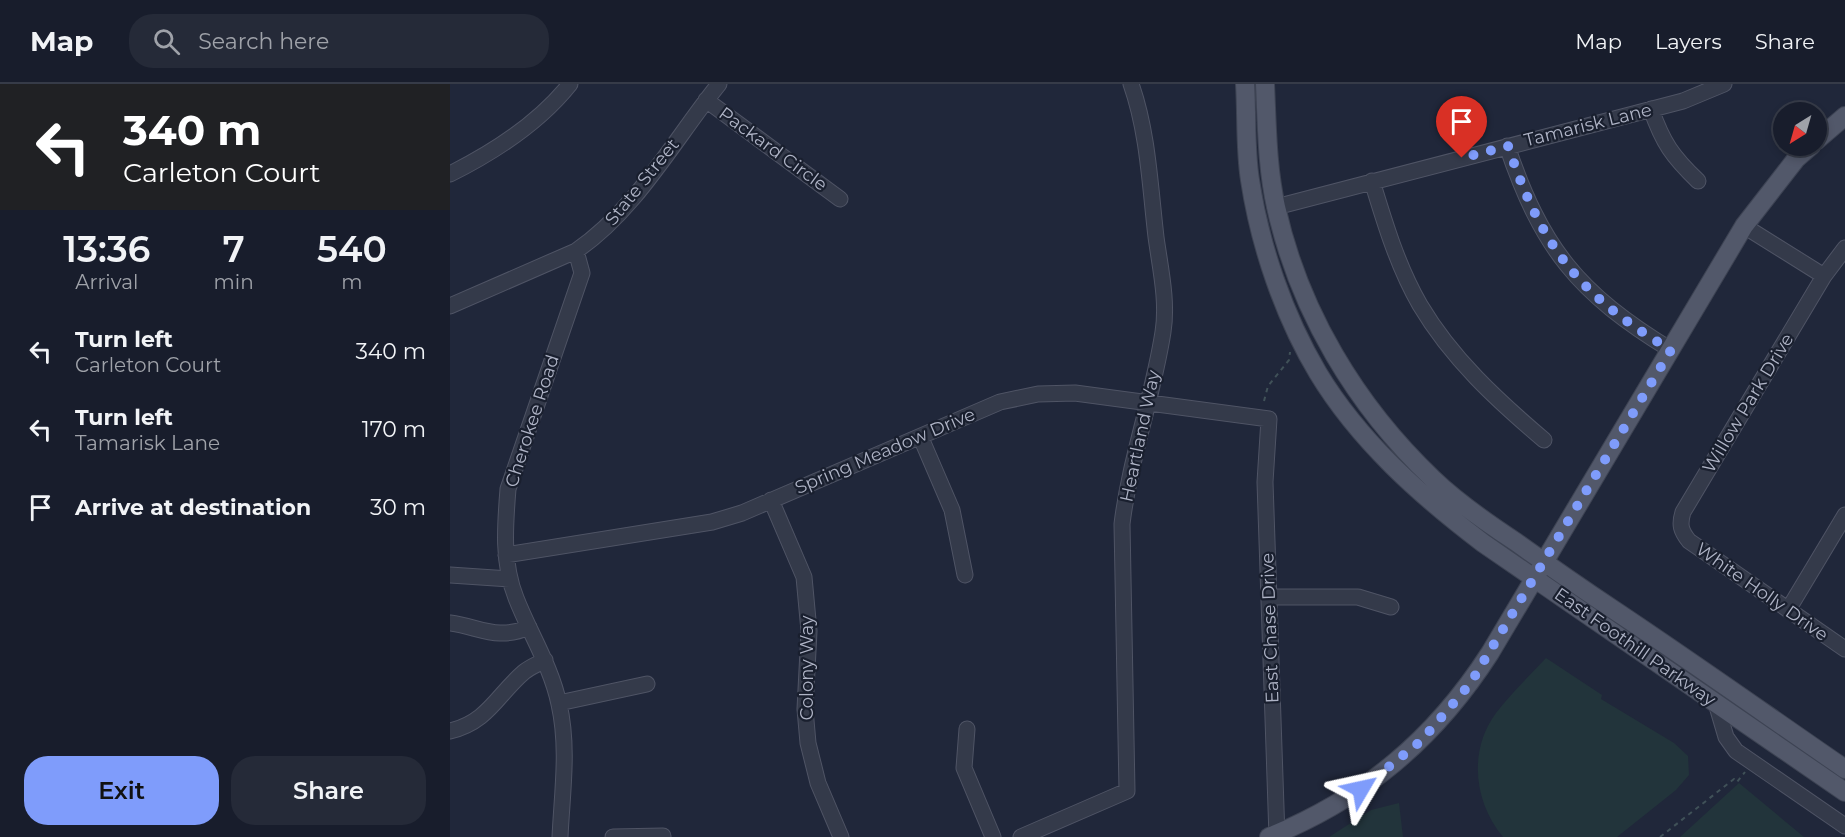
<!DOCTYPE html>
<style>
body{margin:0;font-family:Montserrat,sans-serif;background:#252a38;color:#f1f3f6;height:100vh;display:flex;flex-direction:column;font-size:22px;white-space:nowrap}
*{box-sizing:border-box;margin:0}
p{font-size:20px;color:#9fa2a9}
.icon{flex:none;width:33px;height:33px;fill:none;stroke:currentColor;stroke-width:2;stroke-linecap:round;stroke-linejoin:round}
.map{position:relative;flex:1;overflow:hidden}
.drawer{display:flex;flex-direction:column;background:#181d2c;width:450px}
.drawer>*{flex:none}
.guide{background:#202124;color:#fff;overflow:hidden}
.needle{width:39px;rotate:217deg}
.controls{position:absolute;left:1323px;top:18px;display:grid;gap:12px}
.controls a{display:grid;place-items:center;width:54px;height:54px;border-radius:50%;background:#181d2c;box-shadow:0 3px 9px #0003,0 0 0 2px #363b48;font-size:30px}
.pin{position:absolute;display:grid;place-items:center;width:51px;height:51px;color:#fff;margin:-62px -26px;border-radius:50% 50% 50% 0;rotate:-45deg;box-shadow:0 0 6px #0007}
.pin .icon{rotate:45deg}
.me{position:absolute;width:66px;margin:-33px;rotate:54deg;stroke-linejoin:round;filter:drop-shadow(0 0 4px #0008)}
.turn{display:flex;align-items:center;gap:21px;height:126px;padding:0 24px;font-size:27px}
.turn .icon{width:78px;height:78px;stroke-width:2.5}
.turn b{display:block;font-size:42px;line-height:51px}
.eta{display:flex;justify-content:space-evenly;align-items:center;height:102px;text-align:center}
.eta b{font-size:36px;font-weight:600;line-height:42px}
.action{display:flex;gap:12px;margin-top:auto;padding:12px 24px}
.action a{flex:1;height:69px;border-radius:24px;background:#7f9cfb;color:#111;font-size:24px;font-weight:600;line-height:69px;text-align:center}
.action a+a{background:#252a38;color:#f1f3f6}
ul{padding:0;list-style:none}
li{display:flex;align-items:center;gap:18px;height:78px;padding:0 24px}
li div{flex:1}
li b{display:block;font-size:22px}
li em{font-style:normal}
header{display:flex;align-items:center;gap:36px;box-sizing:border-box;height:84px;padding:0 30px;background:#181d2c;border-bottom:2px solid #363b48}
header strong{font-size:28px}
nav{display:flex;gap:33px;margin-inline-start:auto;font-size:21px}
.search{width:420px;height:54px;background:#252a38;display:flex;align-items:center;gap:15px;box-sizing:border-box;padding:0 21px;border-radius:24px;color:#9fa2a9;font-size:22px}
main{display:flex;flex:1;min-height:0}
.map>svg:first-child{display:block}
.green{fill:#22343b}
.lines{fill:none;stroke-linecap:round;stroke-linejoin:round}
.minor-casing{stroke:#4f5465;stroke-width:17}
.major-casing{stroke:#3d4353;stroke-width:20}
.path{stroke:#405158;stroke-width:2;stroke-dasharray:4.5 4.5;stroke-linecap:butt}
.minor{stroke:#343a4a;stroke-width:15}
.major{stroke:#52586a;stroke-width:18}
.route{stroke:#7f9cfb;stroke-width:10;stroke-dasharray:0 18}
.labels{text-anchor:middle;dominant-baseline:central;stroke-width:4.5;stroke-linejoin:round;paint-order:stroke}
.street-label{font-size:18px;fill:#afb4c6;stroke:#191f2e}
</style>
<header>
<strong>Map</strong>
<div class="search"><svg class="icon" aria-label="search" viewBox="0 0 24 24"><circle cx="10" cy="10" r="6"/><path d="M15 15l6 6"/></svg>Search here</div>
<nav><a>Map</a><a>Layers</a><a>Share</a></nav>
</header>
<main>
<section class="drawer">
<div class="guide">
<div class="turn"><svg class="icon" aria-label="left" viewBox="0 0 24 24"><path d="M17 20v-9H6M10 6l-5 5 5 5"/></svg><div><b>340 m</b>Carleton Court</div></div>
</div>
<div class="eta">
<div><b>13:36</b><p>Arrival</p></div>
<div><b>7</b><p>min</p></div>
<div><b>540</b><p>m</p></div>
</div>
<ul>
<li><svg class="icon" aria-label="left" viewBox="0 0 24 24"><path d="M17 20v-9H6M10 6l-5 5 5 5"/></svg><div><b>Turn left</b><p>Carleton Court</p></div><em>340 m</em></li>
<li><svg class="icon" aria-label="left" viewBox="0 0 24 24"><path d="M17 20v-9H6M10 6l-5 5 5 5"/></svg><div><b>Turn left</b><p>Tamarisk Lane</p></div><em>170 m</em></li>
<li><svg class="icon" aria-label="arrive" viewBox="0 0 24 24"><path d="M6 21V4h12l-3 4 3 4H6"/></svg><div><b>Arrive at destination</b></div><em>30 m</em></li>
</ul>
<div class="action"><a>Exit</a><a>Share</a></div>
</section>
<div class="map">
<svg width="1395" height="753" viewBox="0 0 1395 753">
<rect width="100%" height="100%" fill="#20273a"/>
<path class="green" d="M 1096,574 L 1152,611 L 1151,615 L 1224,659 L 1238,672 L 1239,691 L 1226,706 L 1167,753 L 1053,753 C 1024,718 1018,667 1046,629 C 1061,610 1079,592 1096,574 Z
M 1289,699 L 1354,753 L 1230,753 Z
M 949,719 L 953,753 L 879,753 L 921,726 Z"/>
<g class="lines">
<defs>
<path id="minor" d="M 256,16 L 390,115
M 1201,25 C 1213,59 1222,72 1248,97
M 1057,62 C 1092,165 1128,209 1221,266
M 0,90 C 44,68 89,39 120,0
M 922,97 C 935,140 948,183 970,221 C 1002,275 1047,316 1094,356
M 826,123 L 1233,17 L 1274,0
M 1294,142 L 1374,192
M 1395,164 L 1374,192 L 1233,428 C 1229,441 1231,447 1239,457 L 1395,565
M 0,222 L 126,167 C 186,126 224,56 269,0
M 471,354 L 502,426 L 515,491
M 321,416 L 354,493 L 359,547 L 355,625 L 358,659 L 368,699 L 391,753
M 56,471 L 262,438 L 292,429 L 550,318 L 588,310 L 625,309 L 819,335 L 815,398 L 827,753
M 0,491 L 60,495
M 819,513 L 908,513 L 941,523
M 1338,526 L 1395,431
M 0,539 C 30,543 48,557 79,543
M 109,619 L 197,600
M 1266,619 L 1276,653 L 1286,667 L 1395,742
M 517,645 L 514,684 L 543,753
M 0,647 C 38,638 47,611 74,588 C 80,583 88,580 95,576
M 110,753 C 112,709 119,664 109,620 C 101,582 80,550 66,514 C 52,479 55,442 58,405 L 132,189 L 126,167
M 163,753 L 213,752
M 571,753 L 677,707 L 672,440 C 680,374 703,313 713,248 C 718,217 710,183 706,153 C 700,102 698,48 681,0"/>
<path id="major" d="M 795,0 C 797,31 795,65 800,96 C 810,162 834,232 868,289 C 909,357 971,412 1033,459 L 1395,708
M 815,0 C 817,41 817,83 826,123 C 849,227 906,322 983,395 C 1008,419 1037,439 1066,458 C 1098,481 1131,504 1164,526 C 1242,578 1318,632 1395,685
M 1366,57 L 1395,32
M 819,753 C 914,714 984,656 1040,569 L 1294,142 L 1346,75 L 1361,62"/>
</defs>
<use href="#minor" class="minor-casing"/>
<use href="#major" class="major-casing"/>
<path class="path" d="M 814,317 L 818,302 L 839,276 L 840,268
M 1210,753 L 1284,695 L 1287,698 L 1295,688"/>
<use href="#minor" class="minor"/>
<use href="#major" class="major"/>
</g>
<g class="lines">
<path class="route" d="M 911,705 L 971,657 L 1020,600 L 1221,266 C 1129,211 1092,164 1058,62 L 1012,74"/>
</g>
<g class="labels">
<g class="street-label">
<text transform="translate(1138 41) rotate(-14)">Tamarisk Lane</text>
<text transform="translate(323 65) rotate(36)">Packard Circle</text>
<text transform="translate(192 98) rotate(-51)">State Street</text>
<text transform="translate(1298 319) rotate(-59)">Willow Park Drive</text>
<text transform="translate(82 337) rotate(-72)">Cherokee Road</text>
<text transform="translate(690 352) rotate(-78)">Heartland Way</text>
<text transform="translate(435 367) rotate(-23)">Spring Meadow Drive</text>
<text transform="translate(1312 508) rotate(35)">White Holly Drive</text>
<text transform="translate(820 544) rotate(-92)">East Chase Drive</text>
<text transform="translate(1185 563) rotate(35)">East Foothill Parkway</text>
<text transform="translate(357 584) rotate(-90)">Colony Way</text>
</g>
</g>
</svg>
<div class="controls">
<a><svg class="needle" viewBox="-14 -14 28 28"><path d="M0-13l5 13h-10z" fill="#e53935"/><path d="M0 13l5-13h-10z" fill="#9fa2a9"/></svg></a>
</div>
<div class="pin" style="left:1012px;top:74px;background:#d93025"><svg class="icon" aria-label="arrive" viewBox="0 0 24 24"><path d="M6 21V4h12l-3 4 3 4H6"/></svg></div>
<svg class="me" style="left:911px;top:705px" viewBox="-20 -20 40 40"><path d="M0-17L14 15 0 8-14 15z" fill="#7f9cfb" stroke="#fff" stroke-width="4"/></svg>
</div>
</main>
